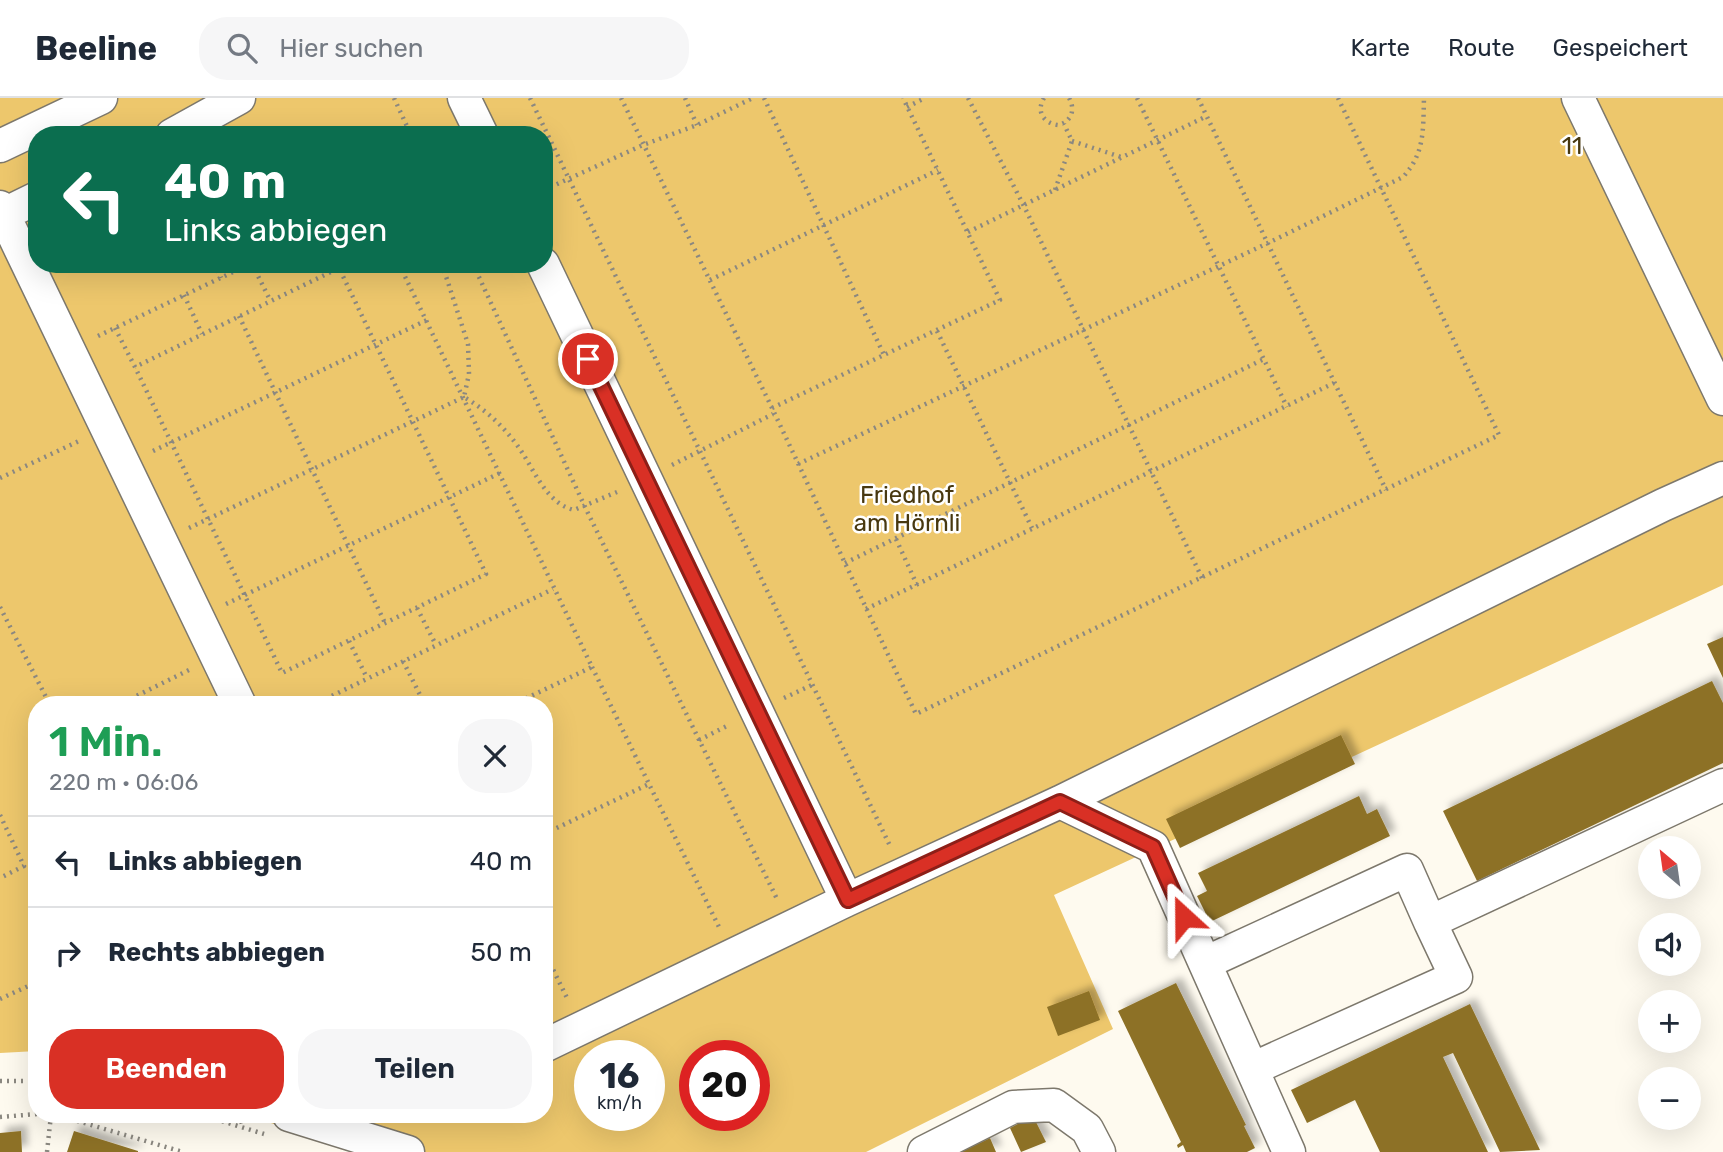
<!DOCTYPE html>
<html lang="de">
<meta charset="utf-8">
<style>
body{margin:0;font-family:Rubik,sans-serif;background:#f6f6f7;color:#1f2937;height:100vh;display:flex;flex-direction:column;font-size:26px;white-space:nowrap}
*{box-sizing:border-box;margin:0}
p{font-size:23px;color:#747a83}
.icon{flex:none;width:38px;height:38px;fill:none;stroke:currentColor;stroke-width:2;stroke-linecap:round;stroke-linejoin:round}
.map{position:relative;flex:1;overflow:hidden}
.sheet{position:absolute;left:28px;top:598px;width:525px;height:427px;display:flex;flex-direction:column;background:#fff;border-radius:28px;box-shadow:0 7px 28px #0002}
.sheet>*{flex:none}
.hud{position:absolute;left:28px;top:28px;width:525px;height:147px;border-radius:28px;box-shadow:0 7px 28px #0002;background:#0b6e4f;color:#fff;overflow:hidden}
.needle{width:46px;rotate:331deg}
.buttons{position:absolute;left:1638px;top:738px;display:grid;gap:14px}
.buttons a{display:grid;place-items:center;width:63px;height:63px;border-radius:50%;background:#fff;box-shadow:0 7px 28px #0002;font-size:35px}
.speed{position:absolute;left:574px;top:942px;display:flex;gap:14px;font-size:35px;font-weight:700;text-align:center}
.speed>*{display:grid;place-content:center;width:91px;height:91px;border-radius:50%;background:#fff;box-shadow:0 7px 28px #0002;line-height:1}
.speed small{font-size:18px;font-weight:400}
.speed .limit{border:10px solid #d22;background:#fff;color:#111}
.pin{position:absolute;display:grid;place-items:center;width:60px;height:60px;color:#fff;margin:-30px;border:4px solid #fff;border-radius:50%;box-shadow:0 2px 7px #0007}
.me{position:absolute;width:77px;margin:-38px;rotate:336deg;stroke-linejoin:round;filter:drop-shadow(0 0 5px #0008)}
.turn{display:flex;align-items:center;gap:24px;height:147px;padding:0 21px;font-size:32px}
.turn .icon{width:91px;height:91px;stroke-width:2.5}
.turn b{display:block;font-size:49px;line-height:60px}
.round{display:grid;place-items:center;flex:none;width:74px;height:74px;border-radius:28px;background:#f6f6f7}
.headline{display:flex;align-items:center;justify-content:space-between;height:119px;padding:0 21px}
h1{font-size:42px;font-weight:600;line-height:52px;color:#1e9e55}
.primary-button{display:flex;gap:14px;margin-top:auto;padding:14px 21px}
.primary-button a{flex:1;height:80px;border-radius:28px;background:#d93025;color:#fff;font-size:28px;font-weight:600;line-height:80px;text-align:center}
.primary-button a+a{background:#f6f6f7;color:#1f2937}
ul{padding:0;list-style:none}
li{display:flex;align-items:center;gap:21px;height:91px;padding:0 21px;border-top:2px solid #e0e1e3}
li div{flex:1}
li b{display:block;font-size:26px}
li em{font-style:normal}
header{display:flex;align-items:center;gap:42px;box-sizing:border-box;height:98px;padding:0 35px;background:#fff;border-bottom:2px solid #e0e1e3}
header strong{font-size:33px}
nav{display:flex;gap:38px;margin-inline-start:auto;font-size:24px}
.search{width:490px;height:63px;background:#f6f6f7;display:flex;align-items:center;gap:18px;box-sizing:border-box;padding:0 24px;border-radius:28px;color:#747a83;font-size:26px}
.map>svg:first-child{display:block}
.green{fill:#edc76c;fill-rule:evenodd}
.building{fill:#8d7128;filter:url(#shadow)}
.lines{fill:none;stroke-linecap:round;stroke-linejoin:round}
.minor-casing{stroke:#7d786c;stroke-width:35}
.path{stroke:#8b8880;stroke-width:4.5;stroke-dasharray:2 5;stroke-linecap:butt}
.minor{stroke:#fff;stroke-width:32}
.route-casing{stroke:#8d1f18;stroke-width:18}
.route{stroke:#d93025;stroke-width:12}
.labels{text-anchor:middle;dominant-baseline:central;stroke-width:5;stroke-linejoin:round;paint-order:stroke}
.park-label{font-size:24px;fill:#48380f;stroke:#fff}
</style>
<header>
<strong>Beeline</strong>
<div class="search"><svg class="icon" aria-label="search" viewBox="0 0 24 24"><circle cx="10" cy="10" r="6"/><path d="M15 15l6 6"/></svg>Hier suchen</div>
<nav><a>Karte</a><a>Route</a><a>Gespeichert</a></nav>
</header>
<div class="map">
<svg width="1723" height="1054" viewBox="0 0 1723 1054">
<defs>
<filter id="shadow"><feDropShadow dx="6" dy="-6" stdDeviation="3.5" flood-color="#0004"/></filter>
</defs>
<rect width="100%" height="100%" fill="#fefaef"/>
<path class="green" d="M 0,0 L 1723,0 L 1723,487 L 1054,797 L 1113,931 L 866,1054 L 364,1054 L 245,1017 L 544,1017 L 544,607 L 37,607 L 37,953 L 0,955 ZM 37,37 L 544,37 L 544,166 L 37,166 ZM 590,957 L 649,957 L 649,1017 L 590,1017 ZM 695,957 L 754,957 L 754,1017 L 695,1017 Z"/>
<path class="building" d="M 1723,539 L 1723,580 L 1707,546 Z
M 1712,583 L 1723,605 L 1723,665 L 1477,783 L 1443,713 Z
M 1341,637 L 1355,666 L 1180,750 L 1166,721 Z
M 1359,698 L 1367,716 L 1377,711 L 1390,738 L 1210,824 L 1197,798 L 1207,793 L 1198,775 Z
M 1176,885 L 1246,1027 L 1244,1028 L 1255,1050 L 1247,1054 L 1186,1054 L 1183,1047 L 1178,1050 L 1177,1047 L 1181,1044 L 1118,913 Z
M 1089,893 L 1100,922 L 1058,938 L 1047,909 Z
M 1470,906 L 1540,1052 L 1500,1054 L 1453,955 L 1443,959 L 1488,1054 L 1380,1054 L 1355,1002 L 1307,1025 L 1291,992 Z
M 1033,1018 L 1046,1044 L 1021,1054 L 1010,1030 Z
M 21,1033 L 22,1054 L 0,1054 L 0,1035 Z
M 74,1033 L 138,1053 L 138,1054 L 67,1054 Z
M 990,1040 L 996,1054 L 961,1054 Z"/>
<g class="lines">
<defs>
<path id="minor" d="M 464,0 L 482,37
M 1578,0 L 1723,301
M 172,37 L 239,0
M 0,48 L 101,0
M 0,109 L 240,607
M 4,116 L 37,100
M 543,166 L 847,802
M 1060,704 L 1153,749 L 1289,1054
M 1205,865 L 1407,772 L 1430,824 L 1723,687
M 544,948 L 847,802 L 1060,704 L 1663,407 L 1723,380
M 1252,971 L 1456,879 L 1430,824
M 289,1017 L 408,1054
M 924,1054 L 1013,1009 L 1054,1007 L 1087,1031 L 1099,1054"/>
</defs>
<use href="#minor" class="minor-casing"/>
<path class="path" d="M 394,0 L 411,37
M 530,0 L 891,750
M 621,0 L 772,310 L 916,616 L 1499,337 L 1338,0
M 685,0 L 697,27
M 764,0 L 884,257
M 968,0 L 1024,108 L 1202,480
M 1044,0 C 1036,13 1043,25 1058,27 C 1071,24 1076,12 1069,0
M 1137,0 L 1287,309
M 1198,0 L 1386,392
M 907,9 L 925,0
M 322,37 L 333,31 L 336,37
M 1072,43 L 1121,59
M 544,92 L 643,47 L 697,27 L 753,0
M 1055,92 L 1072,43 L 1064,26
M 968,134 L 1207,18
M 215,166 L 221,180
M 252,166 L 270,202
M 399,166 L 592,569 L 512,607
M 442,166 L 468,246 L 469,276 L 464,299 C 486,312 502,327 517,347 C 534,370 545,405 574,412 L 617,394
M 473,166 L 585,409 L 778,803
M 710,182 L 938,72
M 184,197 L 202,236
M 239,218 L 385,525
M 115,230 L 135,269 L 282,575 L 486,476 L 339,170 L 135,269
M 937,233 L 1032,430
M 98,238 L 250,166
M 772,310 L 1000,202 L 903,0
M 153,353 L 427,222
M 798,366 L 1268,145 L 1403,79 C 1425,55 1423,32 1424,0
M 672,367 L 773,316
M 0,380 L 79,343
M 189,430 L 464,299
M 896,441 L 917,487
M 845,465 L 1264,261
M 226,506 L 500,375
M 0,509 L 50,607
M 417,510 L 436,547
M 866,511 L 1334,285
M 349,543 L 367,580
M 403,563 L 425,607
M 592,569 L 649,686
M 784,600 L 812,587
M 118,607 L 189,572
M 313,607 L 553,491
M 699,642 L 729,627
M 0,717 L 24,768 L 0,780
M 544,736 L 649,686 L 719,829
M 544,853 L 568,902
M 0,901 L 37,884
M 0,983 L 37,983
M 57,1017 L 183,1054
M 202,1017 L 264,1036
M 239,1017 L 243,1029
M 0,1019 L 37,1016
M 47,1054 L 51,1017"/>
<use href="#minor" class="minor"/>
</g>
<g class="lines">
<defs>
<path id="route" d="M 588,261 L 848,802 L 1060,704 L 1153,749 L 1184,819"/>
</defs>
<use href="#route" class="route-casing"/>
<use href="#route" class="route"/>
</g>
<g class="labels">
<g class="park-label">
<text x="1572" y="48">11</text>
<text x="907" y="397">Friedhof<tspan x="907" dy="28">am Hörnli</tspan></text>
</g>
</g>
</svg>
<div class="buttons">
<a><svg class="needle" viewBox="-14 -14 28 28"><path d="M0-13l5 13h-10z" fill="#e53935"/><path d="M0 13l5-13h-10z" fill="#747a83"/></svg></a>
<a><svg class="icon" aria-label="sound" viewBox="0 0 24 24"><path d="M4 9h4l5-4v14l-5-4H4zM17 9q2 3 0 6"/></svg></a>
<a>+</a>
<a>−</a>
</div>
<div class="speed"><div>16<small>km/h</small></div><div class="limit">20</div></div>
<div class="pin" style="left:588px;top:261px;background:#d93025"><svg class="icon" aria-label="arrive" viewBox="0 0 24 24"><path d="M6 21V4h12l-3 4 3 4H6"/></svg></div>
<svg class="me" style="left:1184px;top:819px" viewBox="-20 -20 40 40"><path d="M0-17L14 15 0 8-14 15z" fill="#d93025" stroke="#fff" stroke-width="4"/></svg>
<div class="hud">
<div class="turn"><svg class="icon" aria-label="left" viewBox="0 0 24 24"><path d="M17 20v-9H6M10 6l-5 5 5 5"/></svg><div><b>40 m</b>Links abbiegen</div></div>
</div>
<section class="sheet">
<div class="headline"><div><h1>1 Min.</h1><p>220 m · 06:06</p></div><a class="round"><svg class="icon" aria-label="close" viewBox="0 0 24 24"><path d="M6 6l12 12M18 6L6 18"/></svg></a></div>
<ul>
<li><svg class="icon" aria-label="left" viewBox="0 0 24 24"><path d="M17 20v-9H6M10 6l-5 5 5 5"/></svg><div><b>Links abbiegen</b></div><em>40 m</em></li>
<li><svg class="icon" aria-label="right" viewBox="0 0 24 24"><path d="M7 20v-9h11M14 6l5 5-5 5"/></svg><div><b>Rechts abbiegen</b></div><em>50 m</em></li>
</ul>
<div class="primary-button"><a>Beenden</a><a>Teilen</a></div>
</section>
</div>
